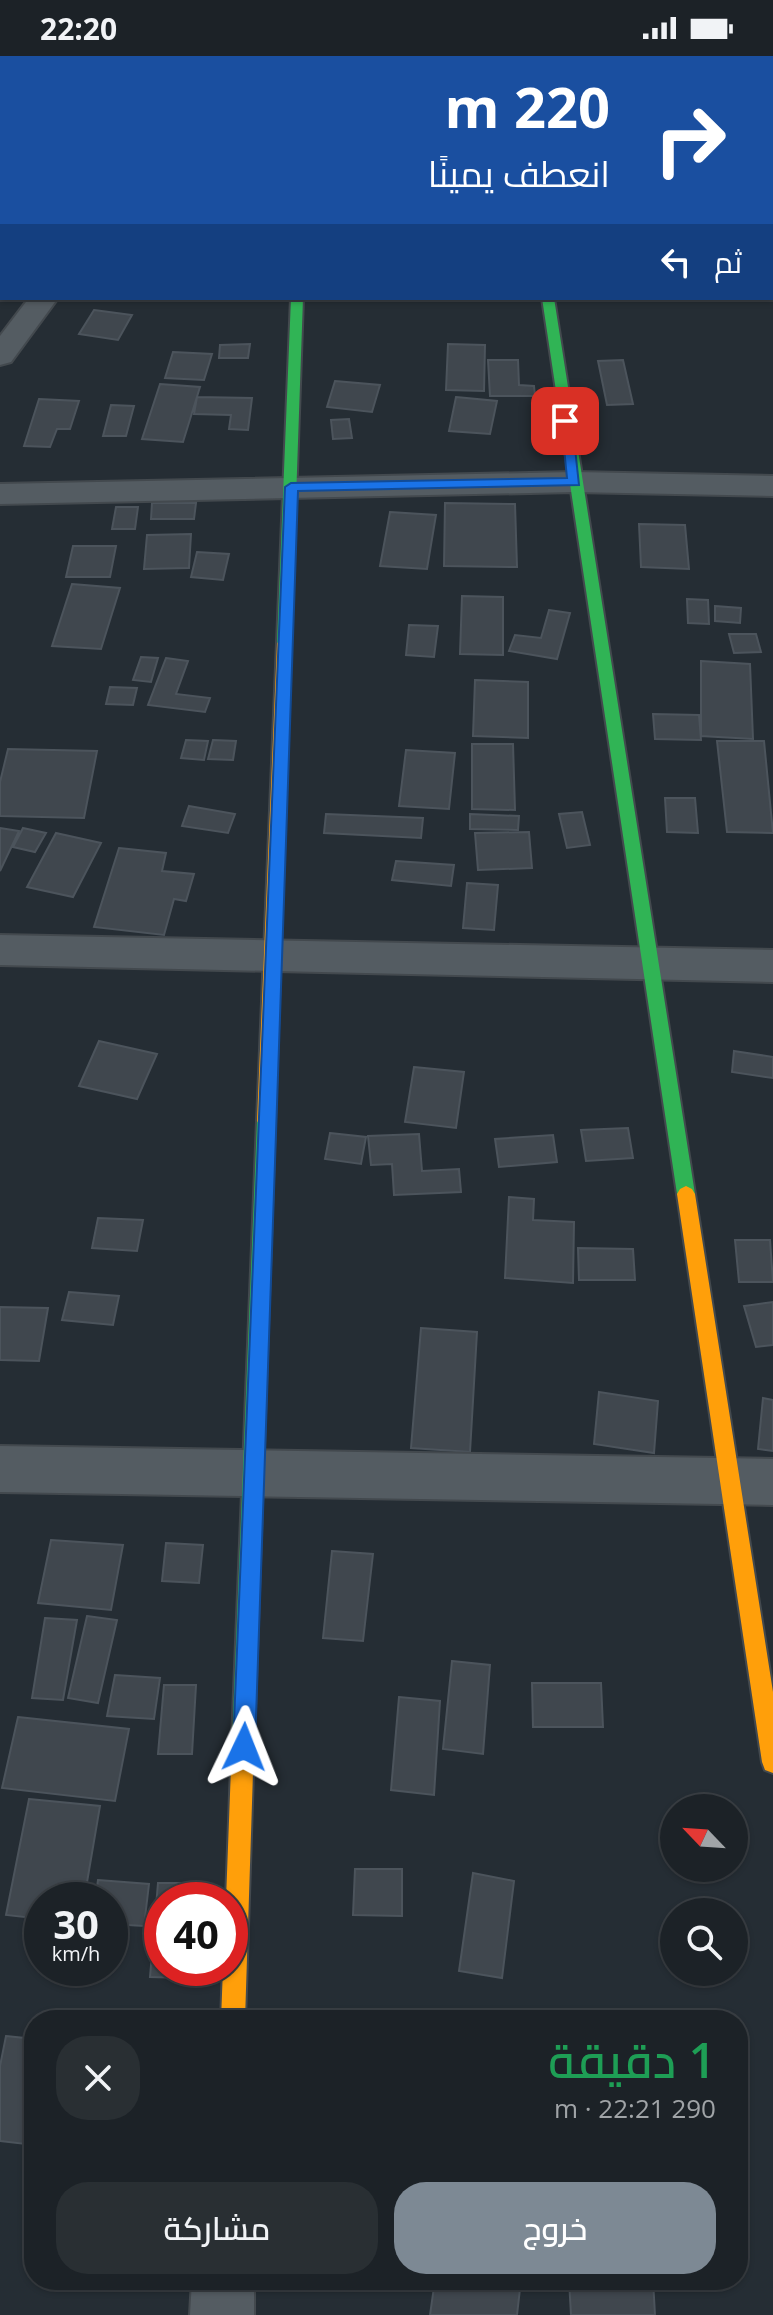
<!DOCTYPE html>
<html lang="ar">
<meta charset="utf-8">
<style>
body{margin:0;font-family:"Open Sans",Cairo,sans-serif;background:#292f33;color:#f1f3f6;direction:rtl;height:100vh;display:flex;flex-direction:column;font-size:30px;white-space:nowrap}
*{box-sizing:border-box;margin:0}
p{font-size:26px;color:#a0a4a7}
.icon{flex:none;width:44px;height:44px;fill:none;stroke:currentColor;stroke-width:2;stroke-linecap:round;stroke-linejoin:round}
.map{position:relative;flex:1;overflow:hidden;direction:ltr}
.drawer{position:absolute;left:24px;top:1954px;width:724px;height:280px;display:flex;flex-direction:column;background:#1c2227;border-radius:32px;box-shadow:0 2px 6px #0004,0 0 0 2px #3a3f44;direction:rtl}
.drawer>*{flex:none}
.banner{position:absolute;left:0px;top:0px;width:774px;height:244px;box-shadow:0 2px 6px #0004,0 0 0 2px #3a3f44;direction:rtl;background:#1a4fa0;color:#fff;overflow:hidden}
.needle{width:52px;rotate:295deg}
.buttons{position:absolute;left:660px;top:1738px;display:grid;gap:16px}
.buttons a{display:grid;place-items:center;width:88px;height:88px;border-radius:50%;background:#1c2227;box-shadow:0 2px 6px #0004,0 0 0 2px #3a3f44;font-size:40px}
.speed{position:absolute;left:24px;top:1826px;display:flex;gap:16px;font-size:40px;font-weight:700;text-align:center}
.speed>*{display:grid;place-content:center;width:104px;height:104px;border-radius:50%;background:#1c2227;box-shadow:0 2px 6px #0004,0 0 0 2px #3a3f44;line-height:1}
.speed small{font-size:20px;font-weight:400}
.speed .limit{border:12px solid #d22;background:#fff;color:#111}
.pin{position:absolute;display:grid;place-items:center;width:68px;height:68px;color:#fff;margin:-34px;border-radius:16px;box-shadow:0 4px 12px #0006}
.me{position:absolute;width:88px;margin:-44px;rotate:2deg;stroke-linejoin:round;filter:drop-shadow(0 0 6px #0008)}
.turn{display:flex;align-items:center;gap:28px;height:168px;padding:0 32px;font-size:36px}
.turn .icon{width:104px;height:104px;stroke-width:2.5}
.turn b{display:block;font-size:56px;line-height:68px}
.then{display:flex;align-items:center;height:76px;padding:0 32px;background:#0003;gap:16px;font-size:30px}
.round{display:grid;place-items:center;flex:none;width:84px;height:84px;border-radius:32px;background:#292f33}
.overview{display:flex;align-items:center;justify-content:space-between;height:136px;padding:0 32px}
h1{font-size:48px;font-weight:600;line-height:60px;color:#1e9e55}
.cta{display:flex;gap:16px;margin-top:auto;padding:16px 32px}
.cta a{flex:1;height:92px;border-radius:32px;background:#7d8994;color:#fff;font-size:32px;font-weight:600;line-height:92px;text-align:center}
.cta a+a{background:#292f33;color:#f1f3f6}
.status{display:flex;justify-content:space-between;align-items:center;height:56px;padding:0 40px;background:#1c2227;direction:ltr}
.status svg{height:22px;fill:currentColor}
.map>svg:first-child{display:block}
.building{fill:#40474e;stroke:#4c545c;stroke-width:2}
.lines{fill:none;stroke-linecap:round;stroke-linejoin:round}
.street-casing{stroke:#43494e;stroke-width:4}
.fast-casing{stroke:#43494e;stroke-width:4}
.slow-casing{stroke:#43494e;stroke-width:4}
.street{fill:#545c62;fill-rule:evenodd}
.fast{fill:#30b455;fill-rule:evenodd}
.slow{fill:#ff9f0a;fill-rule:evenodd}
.route{fill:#1a73e8;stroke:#114b97;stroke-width:2}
</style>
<div class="status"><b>22:20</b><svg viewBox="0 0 49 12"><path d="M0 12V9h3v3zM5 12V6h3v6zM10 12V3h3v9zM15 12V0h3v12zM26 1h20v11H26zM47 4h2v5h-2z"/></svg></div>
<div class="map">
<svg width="773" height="2259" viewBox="0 0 773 2259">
<rect width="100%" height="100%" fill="#252d34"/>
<path class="building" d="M 94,254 L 132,259 L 118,284 L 79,278 Z
M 250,288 L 248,302 L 219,302 L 220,289 Z
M 448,288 L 485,289 L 484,335 L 446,334 Z
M 173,296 L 212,298 L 204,324 L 165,322 Z
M 488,304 L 518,304 L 519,329 L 534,330 L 535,340 L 490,340 Z
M 623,304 L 633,348 L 607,349 L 598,305 Z
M 335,325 L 380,329 L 372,356 L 327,351 Z
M 160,328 L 200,331 L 183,386 L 142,383 Z
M 197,341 L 252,342 L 248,374 L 229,373 L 231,359 L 194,358 Z
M 456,341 L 497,345 L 490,378 L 449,375 Z
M 39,343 L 79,345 L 70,373 L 57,373 L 50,391 L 24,390 Z
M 111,349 L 134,350 L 126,380 L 103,380 Z
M 349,363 L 352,382 L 333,383 L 331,364 Z
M 152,447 L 196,447 L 194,463 L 151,463 Z
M 445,447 L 515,448 L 517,511 L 444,510 Z
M 116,451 L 138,451 L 135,473 L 112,473 Z
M 390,456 L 436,459 L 427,513 L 380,510 Z
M 639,468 L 685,469 L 689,513 L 641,511 Z
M 191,478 L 189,512 L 144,513 L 147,479 Z
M 73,490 L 116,490 L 110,521 L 66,521 Z
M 197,496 L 229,498 L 223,524 L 191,521 Z
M 72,528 L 120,532 L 101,593 L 52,590 Z
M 462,540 L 503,541 L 503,599 L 460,598 Z
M 687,543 L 708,544 L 709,568 L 688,567 Z
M 715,550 L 741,552 L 740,567 L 715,565 Z
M 549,554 L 570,557 L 557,603 L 509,595 L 515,579 L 541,582 Z
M 409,569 L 438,570 L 434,601 L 406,599 Z
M 729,578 L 756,578 L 761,596 L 734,597 Z
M 141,601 L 158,602 L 151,626 L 133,624 Z
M 166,602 L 188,605 L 176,638 L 210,642 L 205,656 L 148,649 Z
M 701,605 L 750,608 L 753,683 L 701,680 Z
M 475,624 L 528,626 L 528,682 L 473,680 Z
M 110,631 L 137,632 L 133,649 L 106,648 Z
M 653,658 L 699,659 L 701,684 L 655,683 Z
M 186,684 L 208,685 L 204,704 L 181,702 Z
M 213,684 L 236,685 L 233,704 L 208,703 Z
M 717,685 L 764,685 L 773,777 L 727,776 Z
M 472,688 L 513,688 L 515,754 L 472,753 Z
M 8,693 L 97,695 L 84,762 L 0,760 L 0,726 Z
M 406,694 L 455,697 L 449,753 L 399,750 Z
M 665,742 L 695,742 L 698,777 L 667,776 Z
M 189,750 L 235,758 L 228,777 L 182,770 Z
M 582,756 L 590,789 L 567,792 L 559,758 Z
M 326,758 L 423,762 L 421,782 L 324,777 Z
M 470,758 L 519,760 L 518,774 L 470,773 Z
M 0,772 L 19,775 L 0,815 Z
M 23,772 L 46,777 L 35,796 L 13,791 Z
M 529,776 L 532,812 L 478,814 L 475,777 Z
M 56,777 L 101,787 L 73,841 L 27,831 Z
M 119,792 L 166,797 L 162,815 L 194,818 L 186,845 L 174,843 L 164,879 L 94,871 Z
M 396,805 L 454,809 L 451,830 L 392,824 Z
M 467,827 L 498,829 L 494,874 L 463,872 Z
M 99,985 L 157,998 L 137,1043 L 79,1030 Z
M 734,995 L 773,1001 L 773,1022 L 732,1016 Z
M 414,1011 L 464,1016 L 456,1072 L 405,1066 Z
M 628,1072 L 633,1102 L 586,1105 L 581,1074 Z
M 330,1077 L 366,1081 L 361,1108 L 325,1103 Z
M 419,1078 L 422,1115 L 459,1113 L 461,1136 L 394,1139 L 392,1108 L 371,1109 L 368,1080 Z
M 553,1079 L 557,1106 L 499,1111 L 495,1083 Z
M 509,1141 L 534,1143 L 533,1164 L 574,1166 L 573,1227 L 505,1222 Z
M 98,1162 L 143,1164 L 137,1195 L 92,1192 Z
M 735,1184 L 770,1184 L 773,1226 L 739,1226 Z
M 578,1192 L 633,1193 L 635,1224 L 579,1224 Z
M 69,1236 L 119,1240 L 113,1269 L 62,1264 Z
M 773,1246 L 773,1289 L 756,1291 L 744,1250 Z
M 0,1251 L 48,1252 L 39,1305 L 0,1304 Z
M 421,1272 L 477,1276 L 470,1396 L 411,1392 Z
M 599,1336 L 658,1345 L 654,1397 L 594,1388 Z
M 763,1342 L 773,1344 L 773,1395 L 758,1393 Z
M 51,1484 L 123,1489 L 111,1554 L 38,1547 Z
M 166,1487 L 203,1489 L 199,1527 L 162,1525 Z
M 332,1495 L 373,1498 L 363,1585 L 323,1582 Z
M 87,1560 L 117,1564 L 98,1647 L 68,1642 Z
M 45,1562 L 77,1564 L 63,1644 L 32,1642 Z
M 452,1605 L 490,1609 L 483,1698 L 443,1693 Z
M 115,1619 L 160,1622 L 154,1663 L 107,1660 Z
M 532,1627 L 601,1627 L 603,1671 L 533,1671 Z
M 164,1629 L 196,1629 L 192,1698 L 158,1698 Z
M 399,1641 L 440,1645 L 434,1739 L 391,1734 Z
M 18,1661 L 129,1673 L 115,1745 L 2,1732 Z
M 29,1743 L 100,1750 L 84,1844 L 42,1844 L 42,1863 L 6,1859 Z
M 355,1813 L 402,1813 L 402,1860 L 353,1859 Z
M 473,1817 L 514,1825 L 502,1922 L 459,1915 Z
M 98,1824 L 149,1828 L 144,1870 L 110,1868 L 110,1844 L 95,1844 Z
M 158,1827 L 195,1827 L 193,1844 L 162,1844 L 162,1912 L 188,1912 L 188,1922 L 150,1921 Z
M 6,1980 L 34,1983 L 34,2089 L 0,2085 L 0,2010 Z
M 435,2224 L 521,2224 L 517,2259 L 430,2259 Z
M 569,2224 L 653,2224 L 655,2259 L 571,2259 Z"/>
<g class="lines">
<defs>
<path id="street" d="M 502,0 L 526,0 L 526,2 L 502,2 Z
M 713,0 L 737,0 L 737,2 L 713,2 Z
M 0,93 L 2,93 L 2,109 L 0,109 Z
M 772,124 L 773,124 L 773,140 L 772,140 Z
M 772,160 L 773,160 L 773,180 L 772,180 Z
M 29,242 L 58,242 L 11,306 L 0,309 L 0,280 Z
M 574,416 L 773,420 L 773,440 L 574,436 L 0,448 L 0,428 Z
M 0,879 L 773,894 L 773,926 L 0,909 Z
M 0,1390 L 773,1403 L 773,1449 L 0,1436 Z
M 192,2224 L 254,2224 L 254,2259 L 190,2259 Z"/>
<path id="fast" d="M 291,242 L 303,242 L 291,587 L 284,592 L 277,587 Z
M 542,242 L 554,242 L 695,1138 L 692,1143 L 686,1146 L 680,1143 L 677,1138 Z
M 266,1058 L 272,1060 L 275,1065 L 254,1685 L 251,1693 L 243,1696 L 235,1693 L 232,1685 L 257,1065 L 260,1060 Z"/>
<path id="slow" d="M 284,582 L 291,587 L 275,1065 L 272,1070 L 260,1070 L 257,1065 L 277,587 Z
M 686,1130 L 692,1133 L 695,1138 L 773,1636 L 773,1717 L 765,1714 L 762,1706 L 677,1138 L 680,1133 Z
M 243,1674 L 251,1677 L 254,1685 L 245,1964 L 221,1964 L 223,1912 L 230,1912 L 230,1844 L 226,1844 L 232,1685 L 235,1677 Z"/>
</defs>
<use href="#street" class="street-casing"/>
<use href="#fast" class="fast-casing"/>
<use href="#slow" class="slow-casing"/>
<use href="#street" class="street"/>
<use href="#fast" class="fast"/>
<use href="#slow" class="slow"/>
</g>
<path class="route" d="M 561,362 L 572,365 L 579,429 L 298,435 L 255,1691 L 251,1698 L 244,1702 L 236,1698 L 233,1691 L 285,431 L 291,427 L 567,422 Z"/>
</svg>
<div class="buttons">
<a><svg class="needle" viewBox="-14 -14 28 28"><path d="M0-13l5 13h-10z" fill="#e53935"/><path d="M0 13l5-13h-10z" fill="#a0a4a7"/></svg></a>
<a><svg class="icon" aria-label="search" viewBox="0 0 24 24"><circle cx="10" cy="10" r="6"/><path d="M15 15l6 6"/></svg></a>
</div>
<div class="speed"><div>30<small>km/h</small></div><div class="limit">40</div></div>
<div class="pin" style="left:565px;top:365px;background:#d93025"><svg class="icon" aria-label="arrive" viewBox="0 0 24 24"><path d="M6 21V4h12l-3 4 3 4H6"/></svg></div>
<svg class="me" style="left:244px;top:1691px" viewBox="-20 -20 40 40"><path d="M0-17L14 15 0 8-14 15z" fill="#1a73e8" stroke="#fff" stroke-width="4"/></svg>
<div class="banner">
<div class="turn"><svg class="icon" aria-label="right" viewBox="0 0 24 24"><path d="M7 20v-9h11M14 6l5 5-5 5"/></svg><div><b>220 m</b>انعطف يمينًا</div></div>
<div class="then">ثم<svg class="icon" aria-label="left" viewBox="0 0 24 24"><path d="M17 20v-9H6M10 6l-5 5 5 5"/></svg></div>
</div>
<section class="drawer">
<div class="overview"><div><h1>1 دقيقة</h1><p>290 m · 22:21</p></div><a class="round"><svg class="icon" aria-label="close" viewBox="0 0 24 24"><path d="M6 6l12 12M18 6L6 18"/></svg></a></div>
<div class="cta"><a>خروج</a><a>مشاركة</a></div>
</section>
</div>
